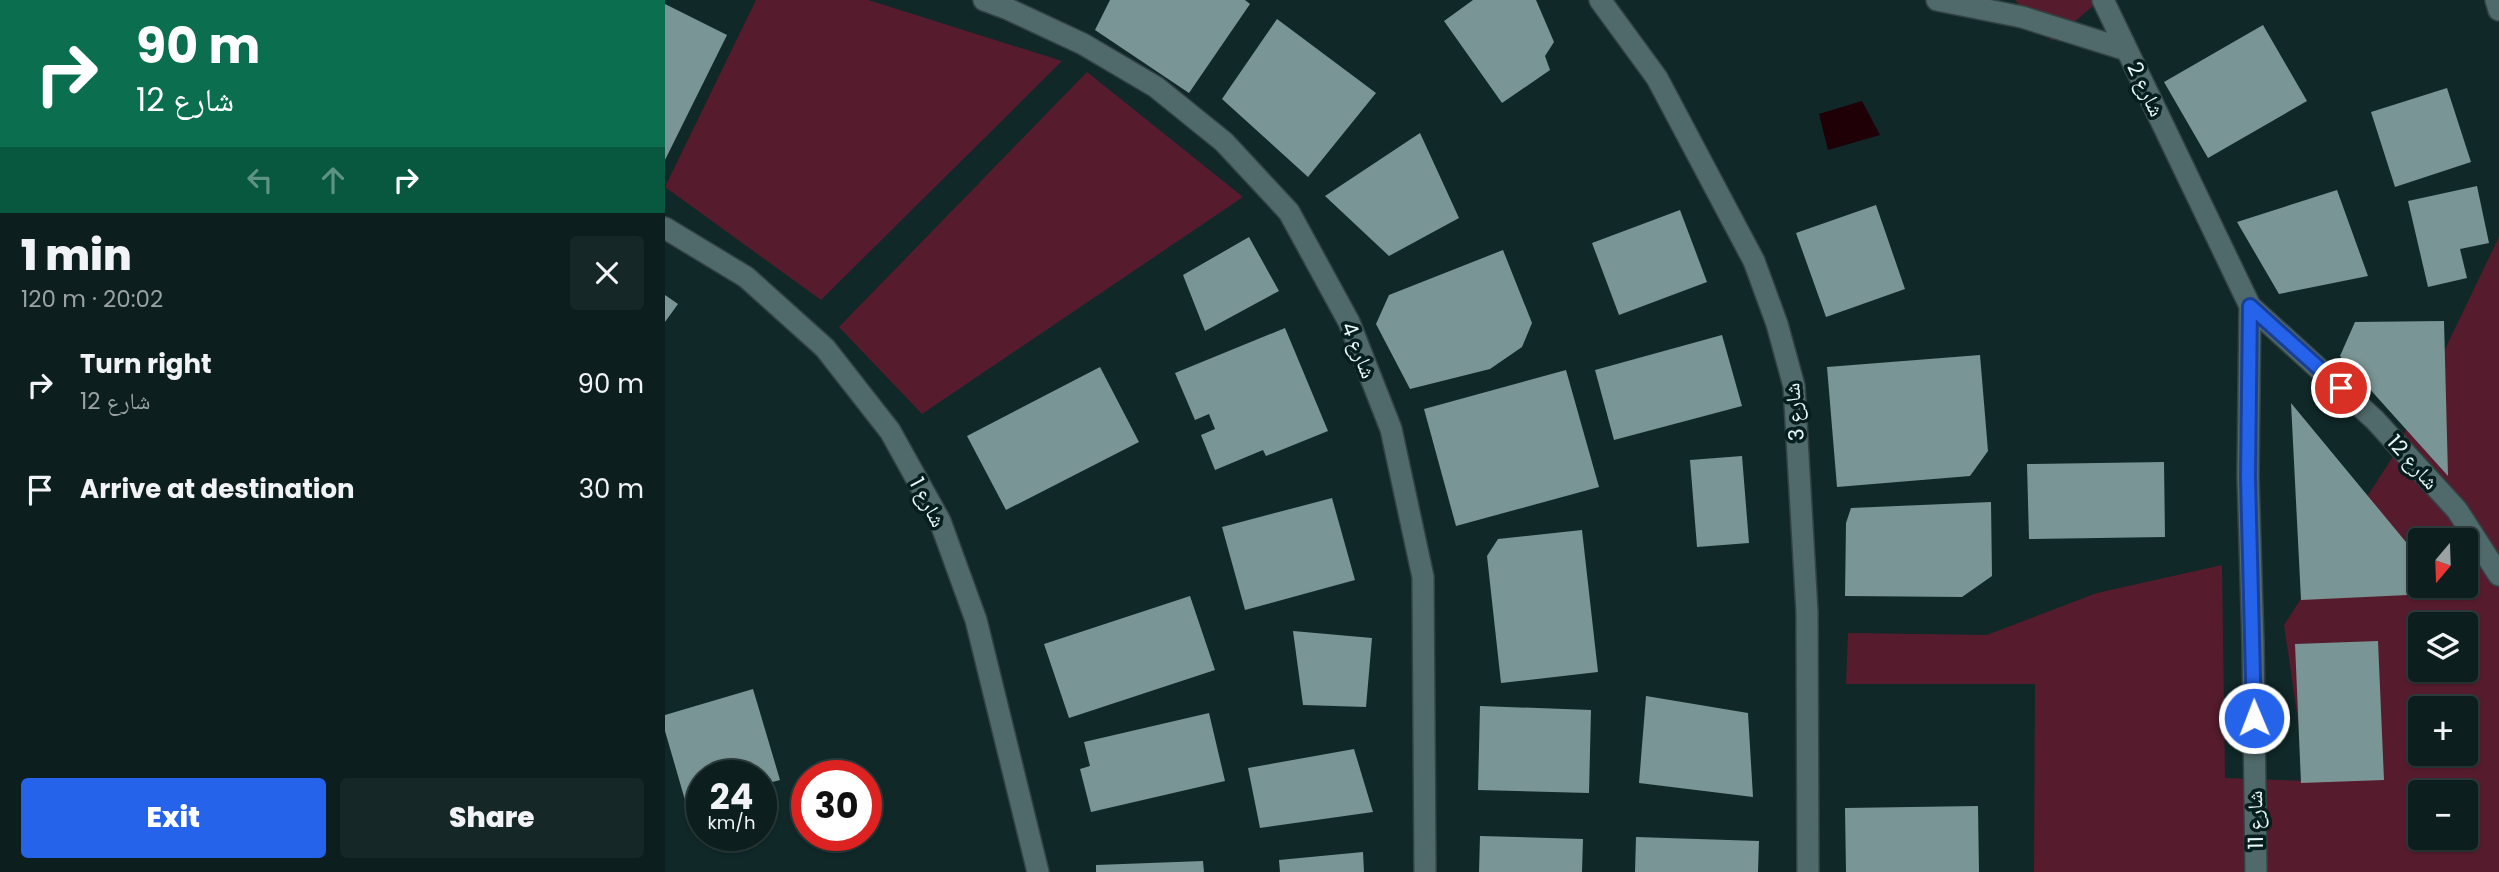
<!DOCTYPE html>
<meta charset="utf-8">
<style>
body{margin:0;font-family:Poppins,"Noto Naskh Arabic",sans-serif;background:#152727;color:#f1f3f6;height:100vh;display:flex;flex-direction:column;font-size:26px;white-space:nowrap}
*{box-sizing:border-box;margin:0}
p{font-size:23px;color:#9aa2a4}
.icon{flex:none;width:38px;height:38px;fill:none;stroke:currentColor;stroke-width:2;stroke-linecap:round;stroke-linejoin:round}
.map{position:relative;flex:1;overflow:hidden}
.side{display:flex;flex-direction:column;background:#0c1e1e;width:665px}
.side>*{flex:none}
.guide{background:#0b6e4f;color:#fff;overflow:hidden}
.needle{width:46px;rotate:199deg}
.tools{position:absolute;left:1743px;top:528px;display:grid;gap:14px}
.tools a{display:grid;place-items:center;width:70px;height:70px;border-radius:7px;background:#0c1e1e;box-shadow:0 2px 5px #0004,0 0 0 2px #2c3c3c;font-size:35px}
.speed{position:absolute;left:21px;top:760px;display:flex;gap:14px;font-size:35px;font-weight:700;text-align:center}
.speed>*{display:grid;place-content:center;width:91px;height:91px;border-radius:50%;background:#0c1e1e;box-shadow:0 2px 5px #0004,0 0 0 2px #2c3c3c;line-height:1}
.speed small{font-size:18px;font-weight:400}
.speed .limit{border:10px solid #d22;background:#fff;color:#111}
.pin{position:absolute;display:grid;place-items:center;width:60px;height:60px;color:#fff;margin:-30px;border:4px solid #fff;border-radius:50%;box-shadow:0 2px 7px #0007}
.me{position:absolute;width:77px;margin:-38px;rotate:359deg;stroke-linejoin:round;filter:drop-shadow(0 0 5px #0008)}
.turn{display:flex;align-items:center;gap:24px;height:147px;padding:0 21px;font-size:32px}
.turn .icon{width:91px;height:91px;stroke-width:2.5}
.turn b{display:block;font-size:49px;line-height:60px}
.lanes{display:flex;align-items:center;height:66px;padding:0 21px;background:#0003;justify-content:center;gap:35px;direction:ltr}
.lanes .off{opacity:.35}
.round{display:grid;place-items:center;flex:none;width:74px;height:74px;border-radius:7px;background:#152727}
.head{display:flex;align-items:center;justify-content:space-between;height:119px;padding:0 21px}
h1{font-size:42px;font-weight:800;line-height:52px}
.primary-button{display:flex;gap:14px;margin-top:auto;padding:14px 21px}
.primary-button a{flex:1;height:80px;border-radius:7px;background:#2563eb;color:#fff;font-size:28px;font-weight:800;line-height:80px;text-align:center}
.primary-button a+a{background:#152727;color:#f1f3f6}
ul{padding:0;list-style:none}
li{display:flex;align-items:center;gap:21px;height:105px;padding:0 21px}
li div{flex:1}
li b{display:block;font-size:26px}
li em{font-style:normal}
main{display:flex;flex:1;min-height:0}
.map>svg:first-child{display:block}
.green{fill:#561c2d;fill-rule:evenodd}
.water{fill:#1e0006}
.building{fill:#7a9595}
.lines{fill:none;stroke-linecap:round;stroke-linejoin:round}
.minor-casing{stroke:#334344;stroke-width:24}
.minor{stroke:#50696a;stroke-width:21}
.route-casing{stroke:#184099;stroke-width:18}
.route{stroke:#2563eb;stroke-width:12}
.labels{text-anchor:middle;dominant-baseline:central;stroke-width:7;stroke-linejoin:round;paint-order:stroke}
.street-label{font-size:21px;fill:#e8f7f7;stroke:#061e1e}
</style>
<main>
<section class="side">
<div class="guide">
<div class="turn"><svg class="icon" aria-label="right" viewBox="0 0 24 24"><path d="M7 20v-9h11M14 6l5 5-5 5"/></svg><div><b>90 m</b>شارع 12</div></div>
<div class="lanes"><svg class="icon off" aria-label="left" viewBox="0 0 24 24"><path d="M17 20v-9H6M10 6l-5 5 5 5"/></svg><svg class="icon off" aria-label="ahead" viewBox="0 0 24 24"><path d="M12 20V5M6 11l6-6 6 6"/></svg><svg class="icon" aria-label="right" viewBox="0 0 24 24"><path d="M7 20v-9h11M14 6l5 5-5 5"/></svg></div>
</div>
<div class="head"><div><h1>1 min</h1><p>120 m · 20:02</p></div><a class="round"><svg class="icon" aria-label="close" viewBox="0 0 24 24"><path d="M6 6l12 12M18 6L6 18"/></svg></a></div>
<ul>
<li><svg class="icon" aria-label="right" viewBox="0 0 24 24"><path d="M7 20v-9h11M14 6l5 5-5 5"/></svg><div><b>Turn right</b><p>شارع 12</p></div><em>90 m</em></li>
<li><svg class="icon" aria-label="arrive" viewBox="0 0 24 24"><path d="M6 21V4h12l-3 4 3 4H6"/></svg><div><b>Arrive at destination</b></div><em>30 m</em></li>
</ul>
<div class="primary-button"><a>Exit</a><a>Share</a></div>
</section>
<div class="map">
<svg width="1834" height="872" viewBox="0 0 1834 872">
<rect width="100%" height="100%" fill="#102828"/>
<path class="green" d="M 91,0 L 203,0 L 397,61 L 156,300 L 0,187 Z
M 1350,0 L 1435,0 L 1387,41 Z
M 422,72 L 578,197 L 257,414 L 174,327 Z
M 1834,237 L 1834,872 L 1369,872 L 1370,684 L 1181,684 L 1183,633 L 1322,635 L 1432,593 L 1557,565 L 1560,778 L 1642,781 L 1619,625 L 1729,455 ZM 1755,541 L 1801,541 L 1801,586 L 1755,586 ZM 1755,625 L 1801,625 L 1801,670 L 1755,670 ZM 1755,709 L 1801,709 L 1801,754 L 1755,754 ZM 1755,793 L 1801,793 L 1801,838 L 1755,838 Z"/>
<path class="water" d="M 1197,101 L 1215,135 L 1163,150 L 1154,114 Z"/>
<path class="building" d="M 445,0 L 580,0 L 585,4 L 524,93 L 430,30 Z
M 808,0 L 871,0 L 889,42 L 880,56 L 885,70 L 837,103 L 779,21 Z
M 0,4 L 62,35 L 0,160 Z
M 612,19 L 711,93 L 643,177 L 557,99 Z
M 1598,25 L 1642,101 L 1543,158 L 1499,82 Z
M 1782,88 L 1806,162 L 1730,187 L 1706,112 Z
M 755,133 L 794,218 L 724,256 L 660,196 Z
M 1812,186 L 1824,243 L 1795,249 L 1802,278 L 1763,287 L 1743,201 Z
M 1672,190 L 1703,276 L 1614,294 L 1572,222 Z
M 1211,205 L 1240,289 L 1161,317 L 1131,233 Z
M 1015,210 L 1042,282 L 954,315 L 927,243 Z
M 584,237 L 614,291 L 540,331 L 518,275 Z
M 838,250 L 867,323 L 857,347 L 825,369 L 745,389 L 711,324 L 724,295 Z
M 0,295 L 13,304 L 0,322 Z
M 1779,321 L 1783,476 L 1675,356 L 1690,322 Z
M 620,328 L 663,431 L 601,456 L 598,450 L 550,470 L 536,435 L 550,429 L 544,414 L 530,420 L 510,373 Z
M 1057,335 L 1077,406 L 949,440 L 930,370 Z
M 1315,355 L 1323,451 L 1305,476 L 1172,487 L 1162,367 Z
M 435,367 L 474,442 L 341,510 L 302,436 Z
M 901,370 L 934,487 L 791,526 L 759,409 Z
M 1626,403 L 1755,559 L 1755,566 L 1743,595 L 1636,600 Z
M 1077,456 L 1084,543 L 1032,547 L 1025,460 Z
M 1499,462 L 1500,537 L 1364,539 L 1362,464 Z
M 667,498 L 690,580 L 580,610 L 557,527 Z
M 1326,502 L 1327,576 L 1297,597 L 1180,596 L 1181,523 L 1186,508 Z
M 917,530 L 933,672 L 836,683 L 822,556 L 833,539 Z
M 525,596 L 550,670 L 404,718 L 379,644 Z
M 628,631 L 707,638 L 701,707 L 638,705 Z
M 1713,641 L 1719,780 L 1636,783 L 1630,644 Z
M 88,689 L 115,780 L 96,785 L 96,775 L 37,775 L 37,803 L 22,807 L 0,731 L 0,715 Z
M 981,696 L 1083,713 L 1088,797 L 974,783 Z
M 815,706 L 926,710 L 924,793 L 813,790 Z
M 544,713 L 560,781 L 426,812 L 415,769 L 425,766 L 419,742 Z
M 689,749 L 708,812 L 595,828 L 583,768 Z
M 1313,806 L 1314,872 L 1181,872 L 1180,808 Z
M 815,836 L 918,839 L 917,872 L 814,872 Z
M 971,837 L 1094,841 L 1093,872 L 970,872 Z
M 698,852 L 699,872 L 615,872 L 614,860 Z
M 538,861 L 539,872 L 431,872 L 431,865 Z"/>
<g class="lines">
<defs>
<path id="minor" d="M 319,0 L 343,9 L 418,44 L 491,87 L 559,142 L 624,212 L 684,322 L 726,429 L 758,577 L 760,872
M 935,0 L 992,78 L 1089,261 L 1112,324 L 1129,386 L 1142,612 L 1143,872
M 1272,0 L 1357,17 L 1462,50
M 1438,0 L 1585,306 L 1710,420 L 1792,510 L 1834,575
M 1831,0 L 1834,10
M 0,228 L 81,277 L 160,348 L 225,431 L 275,521 L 311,620 L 373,872
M 1585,306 L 1583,477 L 1588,643 L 1591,872"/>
</defs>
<use href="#minor" class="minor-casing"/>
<use href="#minor" class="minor"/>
</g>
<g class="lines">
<defs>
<path id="route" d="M 1589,718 L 1583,477 L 1585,306 L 1676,388"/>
</defs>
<use href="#route" class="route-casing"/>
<use href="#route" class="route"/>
</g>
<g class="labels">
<g class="street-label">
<text transform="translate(1481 89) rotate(64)">شارع 2</text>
<text transform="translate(694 350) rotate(68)">شارع 4</text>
<text transform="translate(1129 412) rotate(-95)">شارع 3</text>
<text transform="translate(1748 462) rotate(48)">شارع 12</text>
<text transform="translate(263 502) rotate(62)">شارع 1</text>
<text transform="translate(1590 820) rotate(-91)">شارع 11</text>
</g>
</g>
</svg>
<div class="tools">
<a><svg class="needle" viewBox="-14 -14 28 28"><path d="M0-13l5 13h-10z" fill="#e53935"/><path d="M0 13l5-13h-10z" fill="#9aa2a4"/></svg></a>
<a><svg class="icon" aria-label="layers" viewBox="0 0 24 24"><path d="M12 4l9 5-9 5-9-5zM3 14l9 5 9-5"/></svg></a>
<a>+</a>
<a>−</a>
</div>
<div class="speed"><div>24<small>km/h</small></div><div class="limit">30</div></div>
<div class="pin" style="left:1676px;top:388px;background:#d93025"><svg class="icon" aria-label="arrive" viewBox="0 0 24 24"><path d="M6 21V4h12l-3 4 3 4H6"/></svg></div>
<svg class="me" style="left:1589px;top:718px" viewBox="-20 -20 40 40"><circle r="17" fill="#2563eb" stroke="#fff" stroke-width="3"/><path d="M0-11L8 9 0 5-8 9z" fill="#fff"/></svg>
</div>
</main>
